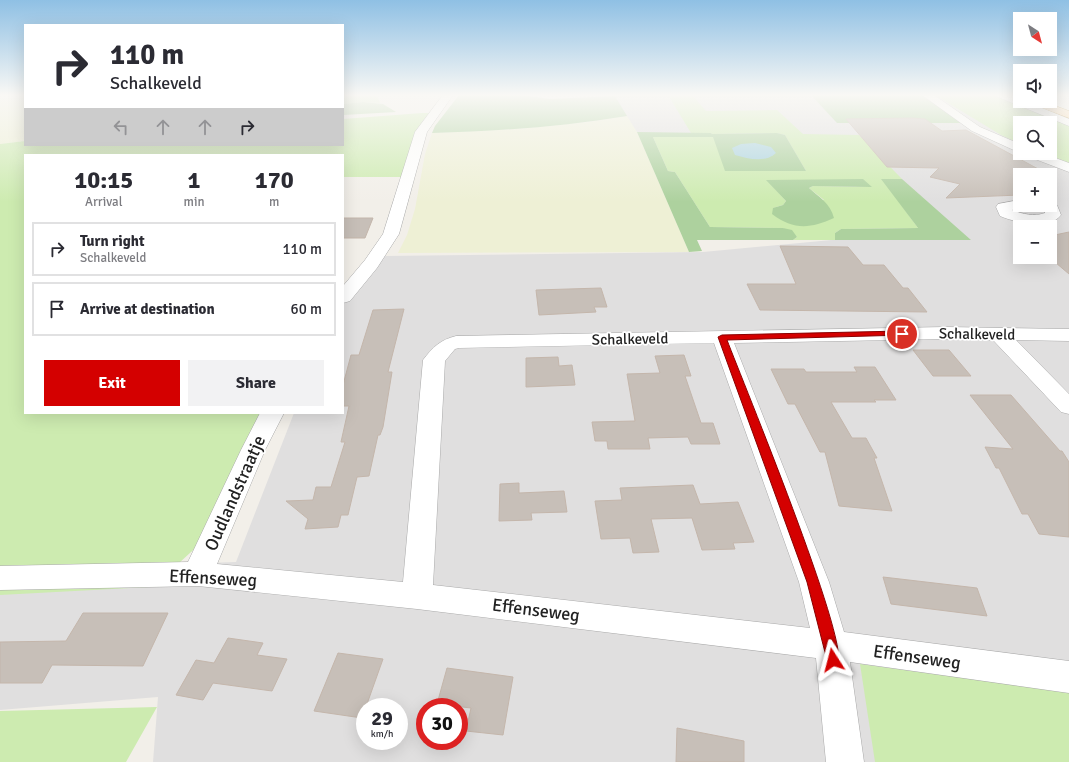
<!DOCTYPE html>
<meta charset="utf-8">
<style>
body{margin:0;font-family:Signika,sans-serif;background:#f2f2f3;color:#2b2b33;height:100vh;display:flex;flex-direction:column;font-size:15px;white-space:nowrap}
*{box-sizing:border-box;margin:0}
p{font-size:13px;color:#7c7c81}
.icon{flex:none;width:22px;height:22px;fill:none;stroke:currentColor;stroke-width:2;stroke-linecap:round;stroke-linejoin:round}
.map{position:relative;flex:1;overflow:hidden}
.details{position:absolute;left:24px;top:154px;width:320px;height:260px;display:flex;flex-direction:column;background:#fff;border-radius:0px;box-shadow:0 4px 16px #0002}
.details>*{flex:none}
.hud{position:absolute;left:24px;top:24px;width:320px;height:122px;border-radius:0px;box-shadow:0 4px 16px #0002;background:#fff;color:#2b2b33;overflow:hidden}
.needle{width:26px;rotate:144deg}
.buttons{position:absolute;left:1013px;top:12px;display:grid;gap:8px}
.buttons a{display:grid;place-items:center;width:44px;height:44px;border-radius:0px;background:#fff;box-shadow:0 4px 16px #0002;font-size:20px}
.speed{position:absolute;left:356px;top:698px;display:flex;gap:8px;font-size:20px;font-weight:700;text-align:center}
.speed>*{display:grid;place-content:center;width:52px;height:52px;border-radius:50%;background:#fff;box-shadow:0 4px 16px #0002;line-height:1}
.speed small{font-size:10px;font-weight:400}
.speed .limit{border:6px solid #d22;background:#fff;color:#111}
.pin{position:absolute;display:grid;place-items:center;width:34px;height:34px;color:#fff;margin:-17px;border:2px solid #fff;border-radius:50%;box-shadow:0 1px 4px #0007}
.me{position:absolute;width:44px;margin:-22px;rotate:351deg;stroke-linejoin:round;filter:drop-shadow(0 0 3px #0008)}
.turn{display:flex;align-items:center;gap:14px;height:84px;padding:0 20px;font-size:18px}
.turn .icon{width:52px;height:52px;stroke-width:2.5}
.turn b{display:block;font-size:28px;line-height:34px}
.lanes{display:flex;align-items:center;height:38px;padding:0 20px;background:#0003;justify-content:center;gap:20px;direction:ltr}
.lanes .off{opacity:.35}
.eta{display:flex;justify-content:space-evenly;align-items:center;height:68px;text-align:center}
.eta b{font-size:24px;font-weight:700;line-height:28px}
.button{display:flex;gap:8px;margin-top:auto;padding:8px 20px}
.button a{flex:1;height:46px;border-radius:0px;background:#d40000;color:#fff;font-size:16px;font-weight:700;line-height:46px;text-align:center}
.button a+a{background:#f2f2f3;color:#2b2b33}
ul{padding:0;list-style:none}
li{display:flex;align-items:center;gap:12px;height:54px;margin:0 8px 6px;padding:0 12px;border:2px solid #e1e1e2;border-radius:0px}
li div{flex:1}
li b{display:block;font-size:15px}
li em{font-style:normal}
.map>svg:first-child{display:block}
.residential{fill:#e0dfdf;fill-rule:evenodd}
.farmland{fill:#eef0d5}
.grass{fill:#cdebb0;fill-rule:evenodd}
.forest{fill:#add19e}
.water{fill:#aad3df}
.building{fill:#c7bfb8;stroke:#c4b6ab}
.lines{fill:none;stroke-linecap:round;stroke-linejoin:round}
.street-casing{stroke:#a9a9a9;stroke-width:1}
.primary-casing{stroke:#a06b00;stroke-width:1}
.street{fill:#fff;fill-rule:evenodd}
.primary{fill:#fcd6a4;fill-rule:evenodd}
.route{fill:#d40000;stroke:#8a0000}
.labels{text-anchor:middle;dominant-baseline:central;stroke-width:3.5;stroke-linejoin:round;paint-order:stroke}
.street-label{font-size:15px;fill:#222;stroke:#fff}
.near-street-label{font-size:18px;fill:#222;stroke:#fff}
</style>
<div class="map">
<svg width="1069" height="762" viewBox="0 0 1069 762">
<rect width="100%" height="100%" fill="#f2efe9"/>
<path class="residential" d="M 603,95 L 1008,95 L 1020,98 L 1020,101 L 1031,101 L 1069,111 L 1069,762 L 153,762 L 158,697 L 0,710 L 0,570 L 236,562 L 294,413 L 343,413 L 343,289 L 345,283 L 385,256 L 703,252 L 950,229 L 634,131 ZM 1020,123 L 1050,123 L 1050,153 L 1020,153 ZM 1020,175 L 1050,175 L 1050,205 L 1020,205 ZM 1020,227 L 1050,227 L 1050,257 L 1020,257 ZM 365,707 L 399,707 L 399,741 L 365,741 ZM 425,707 L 459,707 L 459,741 L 425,741 Z"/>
<path class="farmland" d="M 25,97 L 25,141 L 0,144 L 0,99 Z
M 627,116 L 637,132 L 689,252 L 398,253 L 407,235 L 415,209 L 425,154 L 432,133 L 519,129 L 589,122 Z"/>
<path class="grass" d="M 343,95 L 377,95 L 380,103 L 363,102 L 343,104 Z
M 668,95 L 692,95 L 706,111 L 777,110 L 803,134 L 859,135 L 902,179 L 882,179 L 918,228 L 841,229 L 835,233 L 835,240 L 793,240 L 797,237 L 783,228 L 710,227 L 675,172 L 668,171 L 653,137 L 713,137 L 806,171 L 785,135 L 777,133 L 712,134 L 711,133 L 691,133 ZM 767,180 L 871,187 L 813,186 L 809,188 L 824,200 L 773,208 L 783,205 L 786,201 Z
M 935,95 L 996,95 L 1069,125 L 1069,164 L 1042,153 L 1050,153 L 1050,123 L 1020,123 L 1020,144 L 1001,135 Z
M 422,113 L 430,113 L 402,177 L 343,177 L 343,155 L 25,155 L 25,413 L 262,413 L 202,542 L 179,563 L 0,566 L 0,144 L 25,141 L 25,145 L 343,145 L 343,119 Z
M 187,585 L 0,595 L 0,589 Z
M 860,664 L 1069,692 L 1069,762 L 875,762 Z
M 157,707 L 126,762 L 0,762 L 0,711 Z"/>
<path class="forest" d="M 459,95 L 521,95 L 550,99 L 615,96 L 627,116 C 562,127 498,131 432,133 L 435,126 Z
M 811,95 L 924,95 L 966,123 L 837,123 Z
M 363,102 L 383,104 L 396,112 L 343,115 L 343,104 Z
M 637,132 L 711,133 L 712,134 L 777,133 L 785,135 L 806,171 L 725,171 L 713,137 L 653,137 L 668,171 L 675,172 L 710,227 L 783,228 L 792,230 L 797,237 L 793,240 L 697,240 L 702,251 L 689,252 Z
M 863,179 L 872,187 L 813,186 L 809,188 C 819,197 830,203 834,218 C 810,229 793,230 772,214 L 773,208 L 783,205 L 786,201 L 766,180 Z
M 881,179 L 902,179 L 971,240 L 835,240 L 835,233 L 841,229 L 918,228 Z"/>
<path class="water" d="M 755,143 L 771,147 L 776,153 C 765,163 749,159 735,155 L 732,148 L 741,144 Z"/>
<path class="building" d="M 912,118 L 925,119 L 942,131 L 966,130 L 1053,177 L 1050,177 L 1050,175 L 1020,175 L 1020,195 L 946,198 L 960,184 L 930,177 L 939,168 L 887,167 L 846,119 Z
M 343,218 L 373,218 L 365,238 L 343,238 Z
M 1069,232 L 1069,274 L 1049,257 L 1050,257 L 1050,236 Z
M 780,246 L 848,247 L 863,265 L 884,265 L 903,288 L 908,288 L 927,312 L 760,310 L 747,284 L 796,284 Z
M 601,288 L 607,307 L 594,307 L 596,312 L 539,315 L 536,290 Z
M 404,309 L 388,372 L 392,372 L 383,427 L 380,435 L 378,435 L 369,476 L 357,477 L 348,515 L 341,515 L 338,527 L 305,529 L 308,519 L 286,501 L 313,500 L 316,487 L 331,487 L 345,442 L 341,442 L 349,406 L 343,406 L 343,385 L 351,355 L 359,355 L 373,310 Z
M 913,350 L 949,350 L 971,376 L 933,376 Z
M 684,355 L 691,376 L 685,376 L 701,423 L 713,423 L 720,444 L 691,444 L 688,437 L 648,438 L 650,449 L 608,449 L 607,441 L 595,441 L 592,422 L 635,421 L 627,374 L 660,373 L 655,356 Z
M 558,357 L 559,366 L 572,365 L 575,385 L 526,387 L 526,358 Z
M 854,367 L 875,367 L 896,400 L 874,400 L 876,402 L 831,402 L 852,438 L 866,438 L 877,458 L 874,458 L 892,511 L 839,506 L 825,452 L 820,452 L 795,404 L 788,404 L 771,369 L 804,369 L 806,372 L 857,372 Z
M 970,395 L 1011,395 L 1060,451 L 1062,451 L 1069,462 L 1069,537 L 1039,534 L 1028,514 L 1022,514 L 999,468 L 996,468 L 985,447 L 1013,449 Z
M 519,483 L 519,493 L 564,491 L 567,512 L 531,513 L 532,520 L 499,521 L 500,484 Z
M 693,485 L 700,504 L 738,502 L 754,542 L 733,543 L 735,549 L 702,550 L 692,518 L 651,519 L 659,552 L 633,553 L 630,538 L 601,539 L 595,501 L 622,500 L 620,488 Z
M 883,577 L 977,588 L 987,616 L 891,604 Z
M 83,613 L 168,613 L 143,666 L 52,665 L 42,683 L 0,683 L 0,642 L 66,641 Z
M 228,638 L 263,643 L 257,655 L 287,659 L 272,691 L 213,683 L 203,700 L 176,695 L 196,660 L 214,663 Z
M 338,653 L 383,659 L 362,718 L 314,711 Z
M 447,668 L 513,677 L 503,735 L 466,731 L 471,708 L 437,704 Z
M 677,728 L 744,741 L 744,762 L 676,762 Z"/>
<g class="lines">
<defs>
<path id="street" d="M 443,95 L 453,95 L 427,132 L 399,234 L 377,268 L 350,301 L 343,303 L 343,286 L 365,260 L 383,234 L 415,132 Z
M 922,95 L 934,95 L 980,127 L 1020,144 L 1020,153 L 972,131 Z
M 997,95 L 1011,95 L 1020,99 L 1020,101 L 1025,101 L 1069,119 L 1069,126 L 998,97 Z
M 1025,153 L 1042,153 L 1069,163 L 1069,172 L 1027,156 Z
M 1020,200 L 1020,205 L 1027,205 L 1025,207 L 1012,210 C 1023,214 1034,217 1045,213 L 1045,208 L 1047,205 L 1052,204 L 1057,205 L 1061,215 C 1049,231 1014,222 1000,216 L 996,207 L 998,204 Z
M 946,327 L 1069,329 L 1069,341 L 1016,340 L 1069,394 L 1069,414 L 1061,412 L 993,340 L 946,339 L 734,343 L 829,582 L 844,632 L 1069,661 L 1069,693 L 850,662 L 864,762 L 826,762 L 816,658 L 417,609 L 198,586 L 0,590 L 0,566 L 188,562 L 241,450 L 260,413 L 284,413 L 265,450 L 217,564 L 403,582 L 423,360 C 433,347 440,340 456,336 ZM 714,343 L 799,582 L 810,628 L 433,585 L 445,361 L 455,349 L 459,348 Z"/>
<path id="primary" d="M 1028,101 L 1042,101 L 1069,111 L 1069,118 L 1029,103 Z"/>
</defs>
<use href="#street" class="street-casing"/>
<use href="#primary" class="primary-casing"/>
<use href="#street" class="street"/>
<use href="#primary" class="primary"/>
</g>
<linearGradient id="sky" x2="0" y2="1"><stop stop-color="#8fc0e4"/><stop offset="0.47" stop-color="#f9f8f5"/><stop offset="1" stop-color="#f9f8f5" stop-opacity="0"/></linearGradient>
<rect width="1069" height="202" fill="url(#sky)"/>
<path class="route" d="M 902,331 L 906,334 L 905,335 L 727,340 C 743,382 849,639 838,664 L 833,666 L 828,664 L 807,582 L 718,337 L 722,335 Z"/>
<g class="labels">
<g class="street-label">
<text transform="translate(977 334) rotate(1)">Schalkeveld</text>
<text transform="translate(630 339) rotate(-1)">Schalkeveld</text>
</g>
<g class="near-street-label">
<text transform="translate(235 493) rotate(-66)">Oudlandstraatje</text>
<text transform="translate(213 578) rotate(3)">Effenseweg</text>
<text transform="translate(536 610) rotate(7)">Effenseweg</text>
<text transform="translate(917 657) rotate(8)">Effenseweg</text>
</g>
</g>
</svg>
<div class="buttons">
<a><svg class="needle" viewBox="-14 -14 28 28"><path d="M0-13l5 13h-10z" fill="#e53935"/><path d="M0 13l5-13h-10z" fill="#7c7c81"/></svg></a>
<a><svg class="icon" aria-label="sound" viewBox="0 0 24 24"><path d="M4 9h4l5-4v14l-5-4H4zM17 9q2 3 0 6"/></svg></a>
<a><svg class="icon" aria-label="search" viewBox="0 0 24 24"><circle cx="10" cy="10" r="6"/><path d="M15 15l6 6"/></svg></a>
<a>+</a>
<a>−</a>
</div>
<div class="speed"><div>29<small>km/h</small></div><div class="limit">30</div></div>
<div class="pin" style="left:902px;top:334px;background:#d93025"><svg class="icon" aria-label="arrive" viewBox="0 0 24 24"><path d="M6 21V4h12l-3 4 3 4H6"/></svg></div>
<svg class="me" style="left:833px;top:660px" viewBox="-20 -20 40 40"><path d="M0-17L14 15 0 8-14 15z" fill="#d40000" stroke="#fff" stroke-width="4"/></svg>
<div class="hud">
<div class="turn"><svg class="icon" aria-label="right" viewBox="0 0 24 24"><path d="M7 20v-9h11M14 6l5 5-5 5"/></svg><div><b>110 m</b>Schalkeveld</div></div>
<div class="lanes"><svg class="icon off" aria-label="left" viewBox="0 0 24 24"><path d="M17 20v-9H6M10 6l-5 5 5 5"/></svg><svg class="icon off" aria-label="ahead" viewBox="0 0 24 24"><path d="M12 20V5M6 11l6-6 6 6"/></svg><svg class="icon off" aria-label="ahead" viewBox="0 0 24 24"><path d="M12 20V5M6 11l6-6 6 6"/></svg><svg class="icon" aria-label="right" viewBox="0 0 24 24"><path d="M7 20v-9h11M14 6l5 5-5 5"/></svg></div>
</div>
<section class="details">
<div class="eta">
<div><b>10:15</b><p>Arrival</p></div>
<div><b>1</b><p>min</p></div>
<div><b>170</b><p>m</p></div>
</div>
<ul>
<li><svg class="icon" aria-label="right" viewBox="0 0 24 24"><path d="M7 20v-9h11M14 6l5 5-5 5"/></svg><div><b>Turn right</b><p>Schalkeveld</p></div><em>110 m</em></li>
<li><svg class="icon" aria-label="arrive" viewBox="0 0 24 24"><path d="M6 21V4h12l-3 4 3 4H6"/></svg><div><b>Arrive at destination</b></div><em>60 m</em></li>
</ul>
<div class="button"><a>Exit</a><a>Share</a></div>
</section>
</div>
